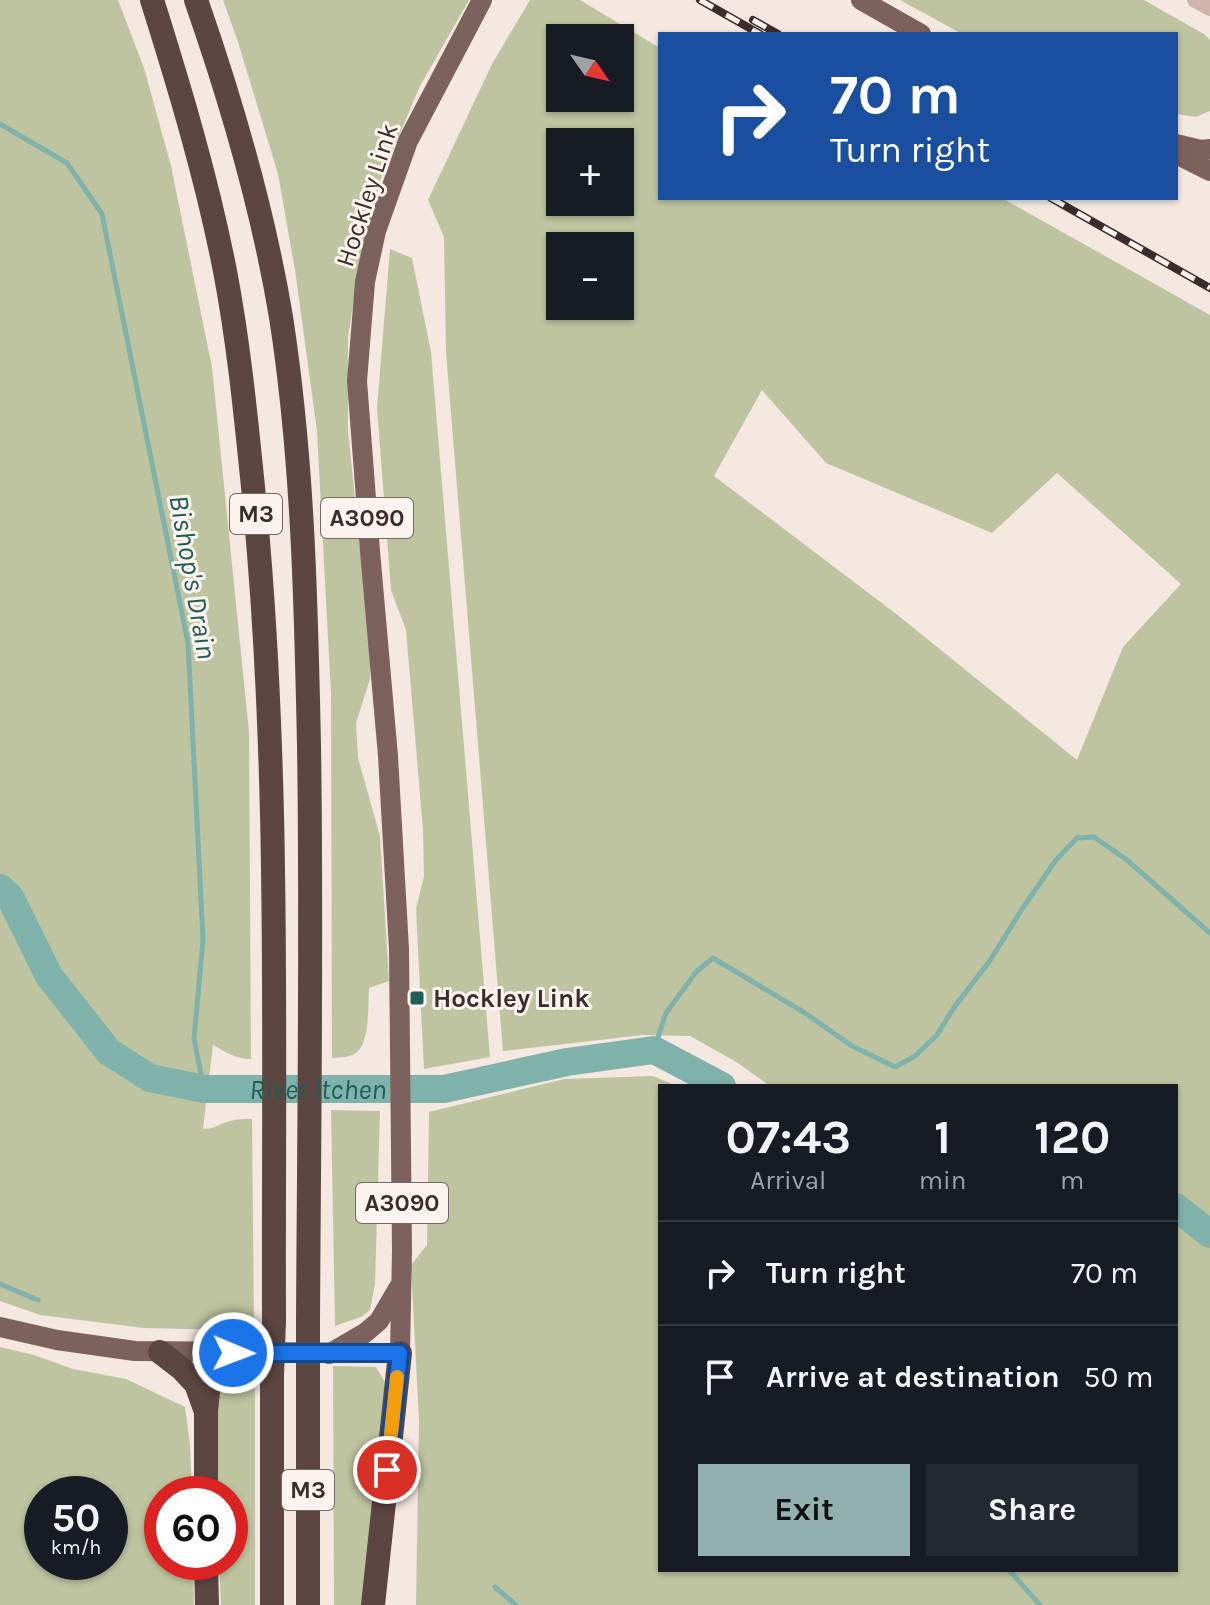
<!DOCTYPE html>
<meta charset="utf-8">
<style>
body{margin:0;font-family:Karla,sans-serif;background:#242831;color:#f1f3f6;height:100vh;display:flex;flex-direction:column;font-size:30px;white-space:nowrap}
*{box-sizing:border-box;margin:0}
p{font-size:26px;color:#9ea1a6}
.icon{flex:none;width:44px;height:44px;fill:none;stroke:currentColor;stroke-width:2;stroke-linecap:round;stroke-linejoin:round}
.map{position:relative;flex:1;overflow:hidden}
.details{position:absolute;left:658px;top:1084px;width:520px;height:488px;display:flex;flex-direction:column;background:#171b24;border-radius:0px;box-shadow:0 2px 6px #0004}
.details>*{flex:none}
.banner{position:absolute;left:658px;top:32px;width:520px;height:168px;border-radius:0px;box-shadow:0 2px 6px #0004;background:#1a4fa0;color:#fff;overflow:hidden}
.needle{width:52px;rotate:124deg}
.tools{position:absolute;left:546px;top:24px;display:grid;gap:16px}
.tools a{display:grid;place-items:center;width:88px;height:88px;border-radius:0px;background:#171b24;box-shadow:0 2px 6px #0004;font-size:40px}
.speed{position:absolute;left:24px;top:1476px;display:flex;gap:16px;font-size:40px;font-weight:700;text-align:center}
.speed>*{display:grid;place-content:center;width:104px;height:104px;border-radius:50%;background:#171b24;box-shadow:0 2px 6px #0004;line-height:1}
.speed small{font-size:20px;font-weight:400}
.speed .limit{border:12px solid #d22;background:#fff;color:#111}
.pin{position:absolute;display:grid;place-items:center;width:68px;height:68px;color:#fff;margin:-34px;border:4px solid #fff;border-radius:50%;box-shadow:0 2px 8px #0007}
.me{position:absolute;width:88px;margin:-44px;rotate:91deg;stroke-linejoin:round;filter:drop-shadow(0 0 6px #0008)}
.turn{display:flex;align-items:center;gap:28px;height:168px;padding:0 40px;font-size:36px}
.turn .icon{width:104px;height:104px;stroke-width:2.5}
.turn b{display:block;font-size:56px;line-height:68px}
.eta{display:flex;justify-content:space-evenly;align-items:center;height:136px;text-align:center}
.eta b{font-size:48px;font-weight:700;line-height:56px}
.primary-button{display:flex;gap:16px;margin-top:auto;padding:16px 40px}
.primary-button a{flex:1;height:92px;border-radius:0px;background:#92b0ae;color:#111;font-size:32px;font-weight:700;line-height:92px;text-align:center}
.primary-button a+a{background:#242831;color:#f1f3f6}
ul{padding:0;list-style:none}
li{display:flex;align-items:center;gap:24px;height:104px;padding:0 40px;border-top:2px solid #363941}
li div{flex:1}
li b{display:block;font-size:30px}
li em{font-style:normal}
.map>svg:first-child{display:block}
.green{fill:#bec4a0;fill-rule:evenodd}
.lines{fill:none;stroke-linecap:round;stroke-linejoin:round}
.stream{stroke:#7fb2ab;stroke-width:5}
.river{stroke:#7fb2ab;stroke-width:28}
.minor{stroke:#cdb5ac;stroke-width:16}
.major{stroke:#7d615c;stroke-width:20}
.highway{stroke:#5c4642;stroke-width:24}
.rail-casing{stroke:#3b2d2b;stroke-width:8}
.rail{stroke:#fbf3ee;stroke-width:5;stroke-dasharray:15;stroke-linecap:butt}
.highway-bridge{stroke:#5c4642;stroke-width:24}
.route-casing{stroke:#114b97;stroke-width:20}
.route{stroke:#1a73e8;stroke-width:14}
.slow{stroke:#f59e0b;stroke-width:14}
.poi-dot{fill:#1f5d57;stroke:#fbf3ee;stroke-width:3}
.labels{text-anchor:middle;dominant-baseline:central;stroke-width:6;stroke-linejoin:round;paint-order:stroke}
.shield{fill:#fbf3ee;stroke:#756866;stroke-width:2}
.shield-label{font-size:24px;font-weight:bold;fill:#3b2d2b}
.street-label{font-size:26px;fill:#3b2d2b;stroke:#fbf3ee}
.poi-label{font-size:26px;font-weight:bold;fill:#3b2d2b;stroke:#fbf3ee;text-anchor:start}
.water-label{font-size:28px;font-style:italic;fill:#1f5d57;stroke:#fbf3ee}
</style>
<div class="map">
<svg width="1210" height="1605" viewBox="0 0 1210 1605">
<rect width="100%" height="100%" fill="#f4e8e1"/>
<path class="green" d="M 0,0 L 118,0 L 144,68 L 171,166 L 212,367 L 249,732 L 251,1059 C 235,1059 226,1052 213,1045 L 203,1129 C 215,1129 219,1124 230,1121 C 237,1119 244,1119 252,1119 L 254,1326 L 228,1330 L 144,1328 L 40,1315 L 0,1301 Z
M 223,0 L 469,0 L 420,86 L 381,178 L 361,255 L 348,337 L 348,430 L 360,548 L 372,646 L 370,679 L 356,723 L 358,758 L 380,836 L 389,981 L 369,988 C 368,1005 370,1041 357,1052 C 350,1058 340,1057 332,1058 L 331,694 L 317,431 L 295,270 L 278,174 L 238,42 Z
M 530,0 L 580,0 L 660,48 L 660,198 L 1002,198 L 1210,315 L 1210,1605 L 416,1605 L 419,1421 L 411,1265 L 427,1245 L 429,1112 L 564,1079 L 653,1076 L 677,1086 L 660,1086 L 660,1570 L 1176,1570 L 1176,1086 L 770,1086 L 738,1063 L 690,1036 L 643,1035 L 503,1051 L 446,352 L 444,237 L 428,200 L 492,64 ZM 560,38 L 620,38 L 620,98 L 560,98 ZM 560,142 L 620,142 L 620,202 L 560,202 ZM 560,246 L 620,246 L 620,306 L 560,306 ZM 762,390 L 826,463 L 992,533 L 1057,473 L 1181,584 L 1123,647 L 1077,760 L 895,613 L 714,476 Z
M 900,0 L 1144,0 L 1204,34 L 1210,40 L 1210,111 L 1196,117 L 1176,114 L 1176,34 L 962,34 Z
M 390,249 L 412,258 L 431,352 L 490,1057 L 424,1069 L 416,909 L 424,876 L 423,830 L 406,630 L 391,590 L 377,408 Z
M 331,1110 L 380,1111 L 375,1284 L 370,1310 L 361,1317 L 335,1326 Z
M 0,1347 L 34,1355 L 73,1369 L 126,1379 L 185,1407 L 190,1444 L 192,1494 L 162,1494 L 162,1562 L 193,1562 L 194,1605 L 0,1605 ZM 42,1494 L 110,1494 L 110,1562 L 42,1562 Z
M 333,1366 L 376,1367 L 386,1384 L 363,1605 L 334,1605 Z
M 220,1370 L 255,1370 L 255,1605 L 221,1605 L 219,1562 L 230,1562 L 230,1494 L 218,1494 L 216,1396 Z"/>
<g class="lines">
<path class="stream" d="M 0,124 L 67,163 L 102,214 L 188,643 L 203,940 L 194,1039 L 204,1089
M 654,1050 L 666,1013 L 696,972 L 713,958 L 805,1013 L 852,1046 L 895,1067 L 915,1056 L 937,1035 L 955,1006 L 989,962 L 1022,909 L 1056,860 L 1077,838 L 1094,837 L 1127,860 L 1210,933
M 0,1284 L 38,1300
M 1009,1570 L 1040,1605
M 495,1587 L 516,1605"/>
<g class="river">
<path id="s1" d="M 0,888 L 10,897 L 49,976 L 109,1052 L 150,1078 L 204,1089 L 444,1089 L 567,1062 L 654,1050 L 722,1086"/>
<path d="M 1176,1207 L 1210,1234"/>
</g>
<path class="minor" d="M 1195,0 L 1210,8"/>
<path class="major" d="M 861,0 L 921,34
M 1176,144 L 1201,150 L 1210,149
M 1176,154 L 1210,171
M 0,1327 L 57,1340 L 135,1351 L 400,1353 L 402,1251 L 399,949 L 388,756 L 370,551 L 357,381 L 365,282 L 376,231 L 408,141 L 482,0
M 329,1354 L 365,1333 L 379,1321 L 399,1287"/>
<path class="highway" d="M 152,0 C 180,89 207,179 225,271 C 238,339 245,408 252,477 C 281,757 273,1039 274,1320
M 196,0 C 232,103 263,209 281,317 C 303,459 306,602 309,745 C 312,938 309,1130 308,1322
M 160,1352 L 182,1369 L 196,1384 L 205,1409
M 206,1494 L 206,1411 L 212,1352
M 206,1562 L 207,1605
M 272,1605 L 272,1376
M 308,1605 L 308,1374
M 373,1605 L 400,1353"/>
<defs>
<path id="rail" d="M 700,0 L 760,34
M 753,20 L 778,34
M 1051,198 L 1210,288"/>
</defs>
<use href="#rail" class="rail-casing"/>
<use href="#rail" class="rail"/>
<path class="highway-bridge" d="M 308,1322 L 308,1374
M 272,1376 L 274,1320"/>
</g>
<g class="lines">
<defs>
<path id="route" d="M 233,1353 L 400,1353 L 387,1470"/>
</defs>
<use href="#route" class="route-casing"/>
<use href="#route" class="route"/>
<path class="slow" d="M 391,1434 L 397,1377"/>
</g>
<rect class="poi-dot" x="409" y="990" width="16" height="16" rx="4"/>
<g class="labels">
<g class="shield">
<rect x="230" y="494" width="52" height="40" rx="6"/>
<rect x="321" y="498" width="92" height="40" rx="6"/>
<rect x="356" y="1183" width="92" height="40" rx="6"/>
<rect x="282" y="1470" width="52" height="40" rx="6"/>
</g>
<g class="shield-label">
<text x="256" y="514">M3</text>
<text x="367" y="518">A3090</text>
<text x="402" y="1203">A3090</text>
<text x="308" y="1490">M3</text>
</g>
<g class="street-label">
<text transform="translate(367 195) rotate(-72)">Hockley Link</text>
</g>
<g class="poi-label">
<text x="433" y="998">Hockley Link</text>
</g>
<g class="water-label">
<text transform="translate(193 577) rotate(80)">Bishop's Drain</text>
<text stroke="none"><textPath href="#s1" startOffset="416">River Itchen</textPath></text>
</g>
</g>
</svg>
<div class="tools">
<a><svg class="needle" viewBox="-14 -14 28 28"><path d="M0-13l5 13h-10z" fill="#e53935"/><path d="M0 13l5-13h-10z" fill="#9ea1a6"/></svg></a>
<a>+</a>
<a>−</a>
</div>
<div class="speed"><div>50<small>km/h</small></div><div class="limit">60</div></div>
<div class="pin" style="left:387px;top:1470px;background:#d93025"><svg class="icon" aria-label="arrive" viewBox="0 0 24 24"><path d="M6 21V4h12l-3 4 3 4H6"/></svg></div>
<svg class="me" style="left:233px;top:1353px" viewBox="-20 -20 40 40"><circle r="17" fill="#1a73e8" stroke="#fff" stroke-width="3"/><path d="M0-11L8 9 0 5-8 9z" fill="#fff"/></svg>
<div class="banner">
<div class="turn"><svg class="icon" aria-label="right" viewBox="0 0 24 24"><path d="M7 20v-9h11M14 6l5 5-5 5"/></svg><div><b>70 m</b>Turn right</div></div>
</div>
<section class="details">
<div class="eta">
<div><b>07:43</b><p>Arrival</p></div>
<div><b>1</b><p>min</p></div>
<div><b>120</b><p>m</p></div>
</div>
<ul>
<li><svg class="icon" aria-label="right" viewBox="0 0 24 24"><path d="M7 20v-9h11M14 6l5 5-5 5"/></svg><div><b>Turn right</b></div><em>70 m</em></li>
<li><svg class="icon" aria-label="arrive" viewBox="0 0 24 24"><path d="M6 21V4h12l-3 4 3 4H6"/></svg><div><b>Arrive at destination</b></div><em>50 m</em></li>
</ul>
<div class="primary-button"><a>Exit</a><a>Share</a></div>
</section>
</div>
